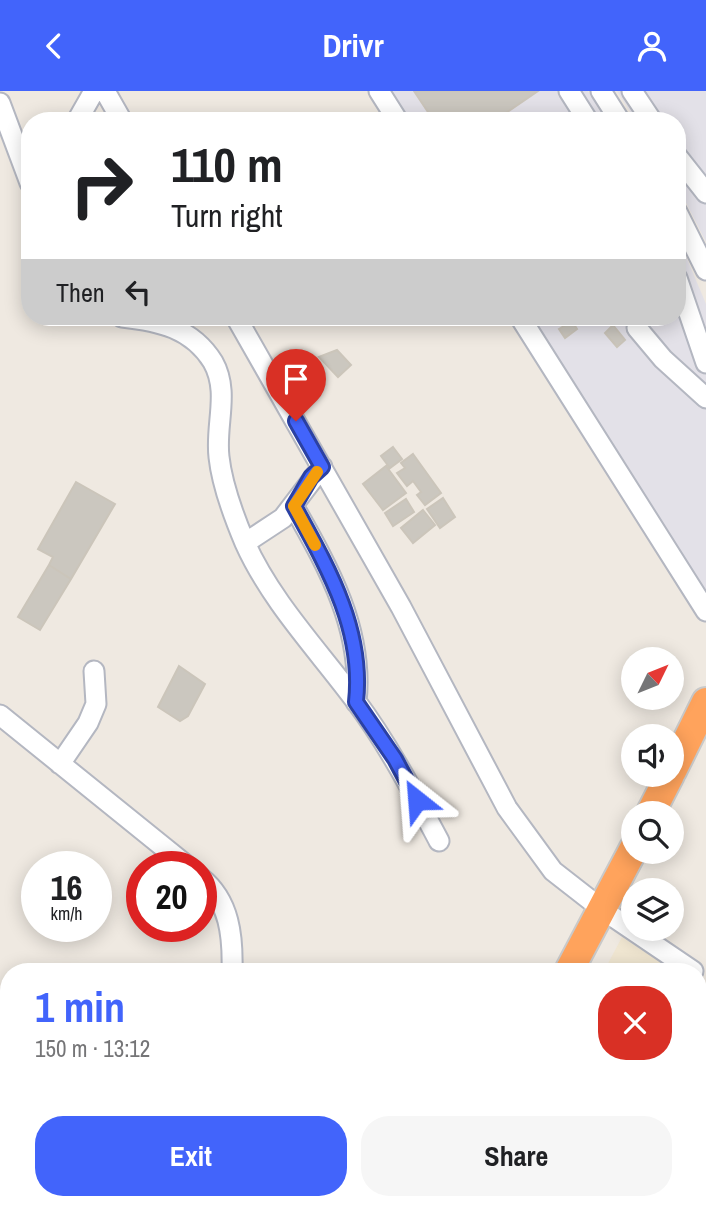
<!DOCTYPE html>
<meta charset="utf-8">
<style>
body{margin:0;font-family:"Archivo Narrow",sans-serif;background:#f6f6f6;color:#202124;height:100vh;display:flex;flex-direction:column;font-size:26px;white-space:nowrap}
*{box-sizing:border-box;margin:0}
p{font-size:23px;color:#757577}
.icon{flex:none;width:38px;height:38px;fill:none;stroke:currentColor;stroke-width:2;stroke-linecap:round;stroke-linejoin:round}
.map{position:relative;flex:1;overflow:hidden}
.sheet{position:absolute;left:0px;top:872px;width:707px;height:247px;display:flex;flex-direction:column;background:#fff;border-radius:28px 28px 0 0;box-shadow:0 4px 18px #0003}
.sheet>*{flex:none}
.banner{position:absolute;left:21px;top:21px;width:665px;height:214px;border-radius:28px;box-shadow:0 4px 18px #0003;background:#fff;color:#202124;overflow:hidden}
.needle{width:46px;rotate:47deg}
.fabs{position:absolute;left:621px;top:556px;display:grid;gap:14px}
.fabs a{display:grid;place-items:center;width:63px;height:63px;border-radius:50%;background:#fff;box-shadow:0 4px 18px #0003;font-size:35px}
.speed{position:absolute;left:21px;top:760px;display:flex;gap:14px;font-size:35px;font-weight:700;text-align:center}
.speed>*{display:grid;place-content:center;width:91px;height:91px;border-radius:50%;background:#fff;box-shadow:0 4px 18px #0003;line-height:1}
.speed small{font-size:18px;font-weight:400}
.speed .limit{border:10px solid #d22;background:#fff;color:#111}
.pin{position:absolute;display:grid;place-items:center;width:60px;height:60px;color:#fff;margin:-72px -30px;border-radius:50% 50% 50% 0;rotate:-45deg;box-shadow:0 0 7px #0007}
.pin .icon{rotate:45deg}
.me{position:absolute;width:77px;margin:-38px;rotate:332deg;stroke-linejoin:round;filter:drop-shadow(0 0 5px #0008)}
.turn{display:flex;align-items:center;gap:24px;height:147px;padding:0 35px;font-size:32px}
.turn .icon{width:91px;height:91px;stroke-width:2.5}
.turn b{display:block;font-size:49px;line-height:60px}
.then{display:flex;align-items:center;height:66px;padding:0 35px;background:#0003;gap:14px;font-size:26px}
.round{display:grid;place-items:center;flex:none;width:74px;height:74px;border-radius:28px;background:#f6f6f6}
.headline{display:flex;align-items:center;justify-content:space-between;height:119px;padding:0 35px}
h1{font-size:42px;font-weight:800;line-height:52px;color:#4264fb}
.primary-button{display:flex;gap:14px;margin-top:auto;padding:14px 35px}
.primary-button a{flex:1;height:80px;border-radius:28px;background:#4264fb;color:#fff;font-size:28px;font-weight:800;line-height:80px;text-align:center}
.primary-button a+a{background:#f6f6f6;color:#202124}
header{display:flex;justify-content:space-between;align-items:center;height:91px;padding:0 35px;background:#4264fb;color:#fff;font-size:32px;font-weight:800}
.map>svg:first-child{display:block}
.industrial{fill:#e3e1e8}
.education{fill:#f0e6d1}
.building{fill:#cbc7bf;stroke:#cbc5ba;stroke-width:2}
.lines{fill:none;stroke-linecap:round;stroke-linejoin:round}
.minor-casing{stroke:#b4b7c1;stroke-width:23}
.highway-casing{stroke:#c9c9c9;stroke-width:32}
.minor{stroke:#fff;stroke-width:19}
.highway{stroke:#ffa35c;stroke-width:28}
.route-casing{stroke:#2b41a3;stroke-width:18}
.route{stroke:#4264fb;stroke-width:12}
.slow{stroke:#f59e0b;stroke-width:12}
</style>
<header><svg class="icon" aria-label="back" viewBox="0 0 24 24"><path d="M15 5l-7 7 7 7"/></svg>Drivr<svg class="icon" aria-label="person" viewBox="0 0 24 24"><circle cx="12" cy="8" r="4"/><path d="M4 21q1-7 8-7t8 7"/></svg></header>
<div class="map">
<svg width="706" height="1118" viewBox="0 0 706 1118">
<rect width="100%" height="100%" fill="#efe9e1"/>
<path class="industrial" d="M 389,0 L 588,0 L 607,30 L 407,30 Z
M 617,0 L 706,0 L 706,151 L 677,94 L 677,30 L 636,30 Z
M 677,144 L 706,213 L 706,502 L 531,226 L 677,226 Z"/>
<path class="education" d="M 622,846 L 674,880 L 604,880 Z
M 698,896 L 706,901 L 706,997 L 698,1009 Z"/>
<path class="building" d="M 414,0 L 538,0 L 494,30 L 434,30 Z
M 572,230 L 577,238 L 565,247 L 559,238 Z
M 613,234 L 625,249 L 617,256 L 605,242 Z
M 337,259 L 351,274 L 338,286 L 319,266 Z
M 393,356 L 402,368 L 390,377 L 381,365 Z
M 413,363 L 441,402 L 425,414 L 417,404 L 421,401 L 413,390 L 407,395 L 397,382 L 405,377 L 401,372 Z
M 386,375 L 406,402 L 383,419 L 363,393 Z
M 76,391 L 115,413 L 71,488 L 49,474 L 53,466 L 38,458 Z
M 443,407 L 455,426 L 440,437 L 427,418 Z
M 406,408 L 414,421 L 393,435 L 385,422 Z
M 423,419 L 435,434 L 413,452 L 401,437 Z
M 49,474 L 71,488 L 40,539 L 18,526 Z
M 179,575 L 205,593 L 188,625 L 180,630 L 158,616 Z"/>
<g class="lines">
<defs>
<path id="minor" d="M 105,0 L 122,30
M 379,0 L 398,30
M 569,0 L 588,30
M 601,0 L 620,30
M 632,0 L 652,30
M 0,12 L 30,92
M 77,30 L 94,0
M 677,65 L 706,102
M 677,121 L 706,179
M 677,187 L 706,272
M 122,226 C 159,230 192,237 213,271 C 230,301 215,334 219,366 C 222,394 234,426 245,452 C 271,510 317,558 355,609 C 388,653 413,701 439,750
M 236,226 L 401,516 L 507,717 L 553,780 L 603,819 L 693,880
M 520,226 L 706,520
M 637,237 L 663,268 L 706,307
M 294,416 C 328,476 364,539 356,611
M 245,452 L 283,427 L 322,376
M 0,624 L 187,775
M 60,673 L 88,632 L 96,613 L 94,580
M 201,787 C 230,810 233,846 232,880
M 0,1005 L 9,1015
M 99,1110 L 108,1118
M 640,1110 L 651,1118
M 191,1118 L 194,1110"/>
<path id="highway" d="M 672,680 L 706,611
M 650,723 L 670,684
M 569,880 L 634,757
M 446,1118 L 450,1110"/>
</defs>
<use href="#minor" class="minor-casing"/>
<use href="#highway" class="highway-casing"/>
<use href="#minor" class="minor"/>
<use href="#highway" class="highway"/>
</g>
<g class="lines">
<defs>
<path id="route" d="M 296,330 L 322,376 L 311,386 L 294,415 C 328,477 364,539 356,611 L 395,668 L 417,709"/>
</defs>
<use href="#route" class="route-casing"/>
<use href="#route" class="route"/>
<path class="slow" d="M 315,454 L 294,415 L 317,381"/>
</g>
</svg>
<div class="fabs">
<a><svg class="needle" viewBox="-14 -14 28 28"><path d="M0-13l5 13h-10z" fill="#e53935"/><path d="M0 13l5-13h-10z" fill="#757577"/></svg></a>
<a><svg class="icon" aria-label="sound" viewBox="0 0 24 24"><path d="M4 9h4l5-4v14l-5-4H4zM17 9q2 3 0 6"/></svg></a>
<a><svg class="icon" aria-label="search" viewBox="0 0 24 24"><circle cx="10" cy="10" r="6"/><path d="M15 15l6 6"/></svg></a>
<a><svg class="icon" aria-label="layers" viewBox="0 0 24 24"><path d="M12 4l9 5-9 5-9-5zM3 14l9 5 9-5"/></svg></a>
</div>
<div class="speed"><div>16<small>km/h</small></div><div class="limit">20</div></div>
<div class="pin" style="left:296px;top:330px;background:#d93025"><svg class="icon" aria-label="arrive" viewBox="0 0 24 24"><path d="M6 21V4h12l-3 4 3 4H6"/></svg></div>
<svg class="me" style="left:417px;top:709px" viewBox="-20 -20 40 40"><path d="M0-17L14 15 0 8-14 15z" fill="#4264fb" stroke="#fff" stroke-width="4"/></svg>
<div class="banner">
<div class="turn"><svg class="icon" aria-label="right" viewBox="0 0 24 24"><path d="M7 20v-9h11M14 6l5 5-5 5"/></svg><div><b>110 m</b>Turn right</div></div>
<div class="then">Then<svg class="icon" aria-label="left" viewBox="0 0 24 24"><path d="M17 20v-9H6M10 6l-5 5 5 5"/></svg></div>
</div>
<section class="sheet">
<div class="headline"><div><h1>1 min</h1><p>150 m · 13:12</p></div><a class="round" style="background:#d93025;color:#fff"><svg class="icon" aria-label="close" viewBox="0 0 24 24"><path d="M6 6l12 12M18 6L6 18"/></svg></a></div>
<div class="primary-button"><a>Exit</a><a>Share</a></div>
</section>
</div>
